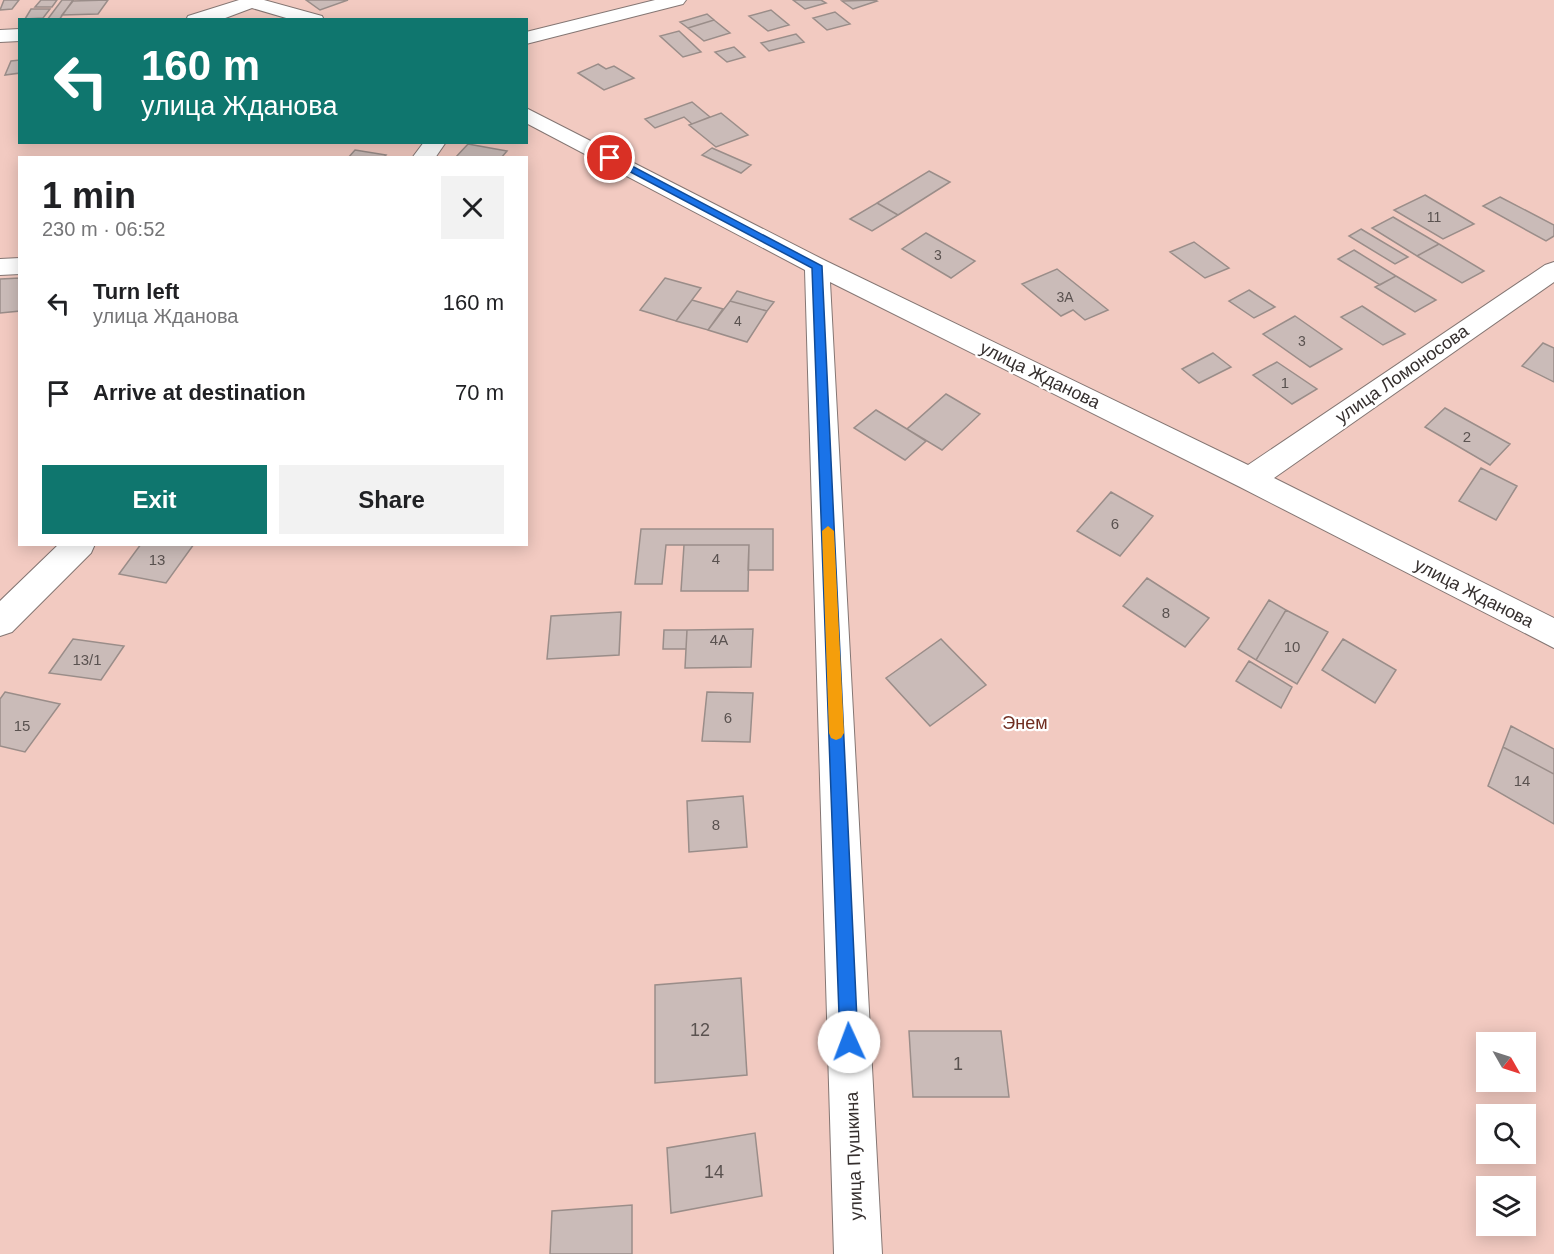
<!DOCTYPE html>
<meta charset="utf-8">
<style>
body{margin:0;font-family:Arial,sans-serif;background:#f2f2f2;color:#202124;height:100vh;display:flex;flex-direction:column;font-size:22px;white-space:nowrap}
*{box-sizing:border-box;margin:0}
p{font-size:20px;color:#757577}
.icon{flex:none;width:33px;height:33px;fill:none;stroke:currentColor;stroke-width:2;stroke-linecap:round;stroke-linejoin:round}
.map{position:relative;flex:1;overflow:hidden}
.sheet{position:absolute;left:18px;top:156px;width:510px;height:390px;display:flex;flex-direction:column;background:#fff;border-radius:0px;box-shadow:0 3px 15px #0003}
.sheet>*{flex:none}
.banner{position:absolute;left:18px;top:18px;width:510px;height:126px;border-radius:0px;box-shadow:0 3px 15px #0003;background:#0f766e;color:#fff;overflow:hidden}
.needle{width:39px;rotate:129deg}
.buttons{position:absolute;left:1476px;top:1032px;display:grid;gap:12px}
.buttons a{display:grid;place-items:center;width:60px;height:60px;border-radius:0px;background:#fff;box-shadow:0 3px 15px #0003;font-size:30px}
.pin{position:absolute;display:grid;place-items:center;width:51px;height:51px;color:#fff;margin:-26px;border:3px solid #fff;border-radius:50%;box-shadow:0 2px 6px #0007}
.me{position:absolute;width:66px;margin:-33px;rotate:358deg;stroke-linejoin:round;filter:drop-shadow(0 0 4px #0008)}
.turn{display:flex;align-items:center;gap:21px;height:126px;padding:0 24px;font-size:27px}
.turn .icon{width:78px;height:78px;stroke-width:2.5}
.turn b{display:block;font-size:42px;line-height:51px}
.round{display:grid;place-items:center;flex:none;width:63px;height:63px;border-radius:0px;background:#f2f2f2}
.summary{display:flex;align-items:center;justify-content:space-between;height:102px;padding:0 24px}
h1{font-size:36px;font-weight:700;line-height:45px}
.action{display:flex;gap:12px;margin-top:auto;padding:12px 24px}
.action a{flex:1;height:69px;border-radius:0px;background:#0f766e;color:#fff;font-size:24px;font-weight:700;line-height:69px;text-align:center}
.action a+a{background:#f2f2f2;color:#202124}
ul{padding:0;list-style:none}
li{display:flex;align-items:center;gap:18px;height:90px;padding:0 24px}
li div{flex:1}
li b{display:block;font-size:22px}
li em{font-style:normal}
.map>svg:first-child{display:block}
.green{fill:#f2cac1;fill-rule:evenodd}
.building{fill:#cabbb8;stroke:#9a8d89;stroke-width:1.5}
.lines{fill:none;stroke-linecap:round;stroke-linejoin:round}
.minor-casing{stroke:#847673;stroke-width:2}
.minor{fill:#fff;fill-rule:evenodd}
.route{fill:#1a73e8;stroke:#114b97;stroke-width:1.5}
.slow{fill:#f59e0b}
.labels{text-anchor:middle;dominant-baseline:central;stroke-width:4.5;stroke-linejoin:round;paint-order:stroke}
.far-number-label{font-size:14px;fill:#5a5250}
.number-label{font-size:15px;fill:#5a5250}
.street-label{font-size:18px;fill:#352f2e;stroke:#fff}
.park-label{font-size:18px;fill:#702d20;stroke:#fff}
.near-number-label{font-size:18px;fill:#5a5250}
</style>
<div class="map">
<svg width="1554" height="1254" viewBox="0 0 1554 1254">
<rect width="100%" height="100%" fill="#f9eae7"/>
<path class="green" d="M 0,0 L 1554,0 L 1554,1254 L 0,1254 ZM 20,20 L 526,20 L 526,142 L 20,142 ZM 20,158 L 526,158 L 526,544 L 20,544 ZM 1486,1042 L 1526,1042 L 1526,1082 L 1486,1082 ZM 1486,1114 L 1526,1114 L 1526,1154 L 1486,1154 ZM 1486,1186 L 1526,1186 L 1526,1226 L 1486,1226 Z"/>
<path class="building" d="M 4,0 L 19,0 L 12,9 L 0,10 Z
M 41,0 L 57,0 L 52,7 L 35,7 Z
M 62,0 L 73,0 L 59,20 L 47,20 Z
M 108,0 L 98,14 L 62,15 L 73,1 Z
M 306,0 L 348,0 L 320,10 Z
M 793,0 L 821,0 L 826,3 L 805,9 Z
M 875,0 L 877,1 L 853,9 L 842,1 Z
M 31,9 L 50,9 L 43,18 L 25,19 Z
M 771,10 L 789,25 L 768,31 L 749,16 Z
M 835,12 L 850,24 L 827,30 L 813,18 Z
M 707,14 L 714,20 L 688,28 L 680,22 Z
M 714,20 L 730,33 L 704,41 L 688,28 Z
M 679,31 L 701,52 L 683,57 L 660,36 Z
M 796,34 L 804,42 L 769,51 L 761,43 Z
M 734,47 L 745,57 L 727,62 L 715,52 Z
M 20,60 L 20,73 L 5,75 L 11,61 Z
M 598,64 L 606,69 L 614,66 L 634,78 L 604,90 L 578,73 Z
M 692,102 L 710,117 L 692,124 L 684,117 L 655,128 L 645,119 Z
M 721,113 L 748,135 L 716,147 L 689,125 Z
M 468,144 L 507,151 L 501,158 L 455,158 Z
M 712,148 L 751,165 L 741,173 L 702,155 Z
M 355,150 L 386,155 L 383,158 L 348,158 Z
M 929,171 L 950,182 L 898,215 L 877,203 Z
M 1425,195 L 1474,224 L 1443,239 L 1394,210 Z
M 1500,197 L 1554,225 L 1554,236 L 1546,241 L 1483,206 Z
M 877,203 L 898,215 L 872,231 L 850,219 Z
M 1393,217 L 1439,244 L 1417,256 L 1372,228 Z
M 1361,229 L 1408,257 L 1395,264 L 1349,236 Z
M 926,233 L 975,261 L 951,278 L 902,249 Z
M 1194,242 L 1229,268 L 1205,278 L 1170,252 Z
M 1439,244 L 1484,271 L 1462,283 L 1417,256 Z
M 1354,250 L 1396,276 L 1380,285 L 1338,259 Z
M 1057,269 L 1108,310 L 1085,320 L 1073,310 L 1061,316 L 1022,284 Z
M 1396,276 L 1436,300 L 1415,312 L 1375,287 Z
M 20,278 L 20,311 L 0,313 L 0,279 Z
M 665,278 L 701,288 L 676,321 L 640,310 Z
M 1249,290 L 1275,307 L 1254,318 L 1229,301 Z
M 737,291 L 774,302 L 767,311 L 730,301 Z
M 692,300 L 723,309 L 708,330 L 676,321 Z
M 730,301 L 767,311 L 747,342 L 708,330 Z
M 1362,306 L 1405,334 L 1383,345 L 1341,317 Z
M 1295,316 L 1342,349 L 1310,367 L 1263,334 Z
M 1543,343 L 1554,348 L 1554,382 L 1522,366 Z
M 1213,353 L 1231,367 L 1199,383 L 1182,369 Z
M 1277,362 L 1317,389 L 1292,404 L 1253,375 Z
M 946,394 L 980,414 L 942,450 L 907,429 Z
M 1445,408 L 1510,444 L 1490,465 L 1425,427 Z
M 876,410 L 907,429 L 926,441 L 905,460 L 854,428 Z
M 1481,468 L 1517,486 L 1496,520 L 1459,501 Z
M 1111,492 L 1153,516 L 1120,556 L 1077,531 Z
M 641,529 L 773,529 L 773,570 L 748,570 L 749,545 L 666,545 L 662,584 L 635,584 Z
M 141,544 L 194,544 L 166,583 L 119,574 Z
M 684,545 L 749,545 L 748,591 L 681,591 Z
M 1147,578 L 1209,618 L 1185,647 L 1123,606 Z
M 1269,600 L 1286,610 L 1256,660 L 1238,649 Z
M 1286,610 L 1328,632 L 1297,684 L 1256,660 Z
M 621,612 L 619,655 L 547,659 L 551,616 Z
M 753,629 L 751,667 L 685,668 L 687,630 Z
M 664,630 L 687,630 L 686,649 L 663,649 Z
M 73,639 L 124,646 L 101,680 L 49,673 Z
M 941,639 L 986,685 L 930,726 L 886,678 Z
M 1343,639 L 1396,670 L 1375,703 L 1322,670 Z
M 1249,661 L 1292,687 L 1281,708 L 1236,681 Z
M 5,692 L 60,704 L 25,752 L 0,746 L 0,699 Z
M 707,692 L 753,693 L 750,742 L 702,741 Z
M 1511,726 L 1554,749 L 1554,774 L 1503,747 Z
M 1503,747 L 1554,774 L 1554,824 L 1488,786 Z
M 743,796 L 747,847 L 689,852 L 687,801 Z
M 741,978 L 747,1075 L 655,1083 L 655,985 Z
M 909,1031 L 1001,1031 L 1009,1097 L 913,1097 Z
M 755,1133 L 762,1196 L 671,1213 L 667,1148 Z
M 632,1205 L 632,1254 L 550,1254 L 552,1211 Z"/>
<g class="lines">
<defs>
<path id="minor" d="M 239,0 L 264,0 L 322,16 L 324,20 L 293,20 L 252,8 L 220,20 L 186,20 L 188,16 Z
M 655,0 L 686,0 L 683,4 L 526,44 L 526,32 Z
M 20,29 L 20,41 L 0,42 L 0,30 Z
M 526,108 L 826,261 L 1248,465 L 1545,265 L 1554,262 L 1554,282 L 1274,478 L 1554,618 L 1554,648 L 1240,487 L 830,282 L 882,1254 L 834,1254 L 805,270 L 526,123 Z
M 424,142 L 446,142 L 435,158 L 412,158 Z
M 20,258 L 20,274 L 0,275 L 0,259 Z
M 59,544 L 95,544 L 91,553 L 12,632 L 0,636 L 0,601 Z"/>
</defs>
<use href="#minor" class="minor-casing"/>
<use href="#minor" class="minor"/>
</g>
<path class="route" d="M 606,156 L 613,156 L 822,266 L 858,1042 L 855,1049 L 849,1051 L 843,1049 L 840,1042 L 812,268 L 606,159 Z"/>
<path class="slow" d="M 828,526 L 834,531 L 844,733 L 841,738 L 836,740 L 831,738 L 829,733 L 822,531 Z"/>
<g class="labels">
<g class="far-number-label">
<text x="1434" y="217">11</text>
<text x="938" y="255">3</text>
<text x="1065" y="297">3А</text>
<text x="738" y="321">4</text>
<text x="1302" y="341">3</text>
</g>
<g class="number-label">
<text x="1285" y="382">1</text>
<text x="1467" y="436">2</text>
<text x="1115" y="523">6</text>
<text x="716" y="558">4</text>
<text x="157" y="559">13</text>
<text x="1166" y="612">8</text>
<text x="719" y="639">4А</text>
<text x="1292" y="646">10</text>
<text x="87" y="659">13/1</text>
<text x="728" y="717">6</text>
<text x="22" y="725">15</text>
<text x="1522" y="780">14</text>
<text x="716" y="824">8</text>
</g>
<g class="street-label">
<text transform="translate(1402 374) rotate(-35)">улица Ломоносова</text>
<text transform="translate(1040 375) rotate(26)">улица Жданова</text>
<text transform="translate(1474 593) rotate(27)">улица Жданова</text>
<text transform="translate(854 1156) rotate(-92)">улица Пушкина</text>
</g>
<g class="park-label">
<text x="1025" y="723">Энем</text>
</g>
<g class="near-number-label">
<text x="700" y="1030">12</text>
<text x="958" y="1064">1</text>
<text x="714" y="1172">14</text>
</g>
</g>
</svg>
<div class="buttons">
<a><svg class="needle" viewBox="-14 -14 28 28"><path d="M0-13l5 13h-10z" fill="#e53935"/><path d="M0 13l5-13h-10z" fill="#757577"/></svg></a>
<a><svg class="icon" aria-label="search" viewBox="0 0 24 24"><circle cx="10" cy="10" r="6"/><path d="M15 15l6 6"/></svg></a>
<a><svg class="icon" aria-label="layers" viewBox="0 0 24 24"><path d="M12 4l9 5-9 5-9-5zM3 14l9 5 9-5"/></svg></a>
</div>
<div class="pin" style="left:610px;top:158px;background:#d93025"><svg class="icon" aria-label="arrive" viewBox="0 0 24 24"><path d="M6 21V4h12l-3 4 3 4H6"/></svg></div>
<svg class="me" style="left:849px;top:1042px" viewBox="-20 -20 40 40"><circle r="19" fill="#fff"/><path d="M0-13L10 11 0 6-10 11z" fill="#1a73e8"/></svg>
<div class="banner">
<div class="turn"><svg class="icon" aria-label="left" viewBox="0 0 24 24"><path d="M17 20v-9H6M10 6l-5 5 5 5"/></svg><div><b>160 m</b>улица Жданова</div></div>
</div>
<section class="sheet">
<div class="summary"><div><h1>1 min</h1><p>230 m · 06:52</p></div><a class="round"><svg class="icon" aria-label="close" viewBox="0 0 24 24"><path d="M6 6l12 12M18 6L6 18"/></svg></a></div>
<ul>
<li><svg class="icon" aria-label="left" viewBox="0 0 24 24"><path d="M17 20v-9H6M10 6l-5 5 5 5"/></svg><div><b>Turn left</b><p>улица Жданова</p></div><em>160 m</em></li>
<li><svg class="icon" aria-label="arrive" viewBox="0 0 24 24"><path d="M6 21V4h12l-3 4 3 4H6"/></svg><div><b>Arrive at destination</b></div><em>70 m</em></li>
</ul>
<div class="action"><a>Exit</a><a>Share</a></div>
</section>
</div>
